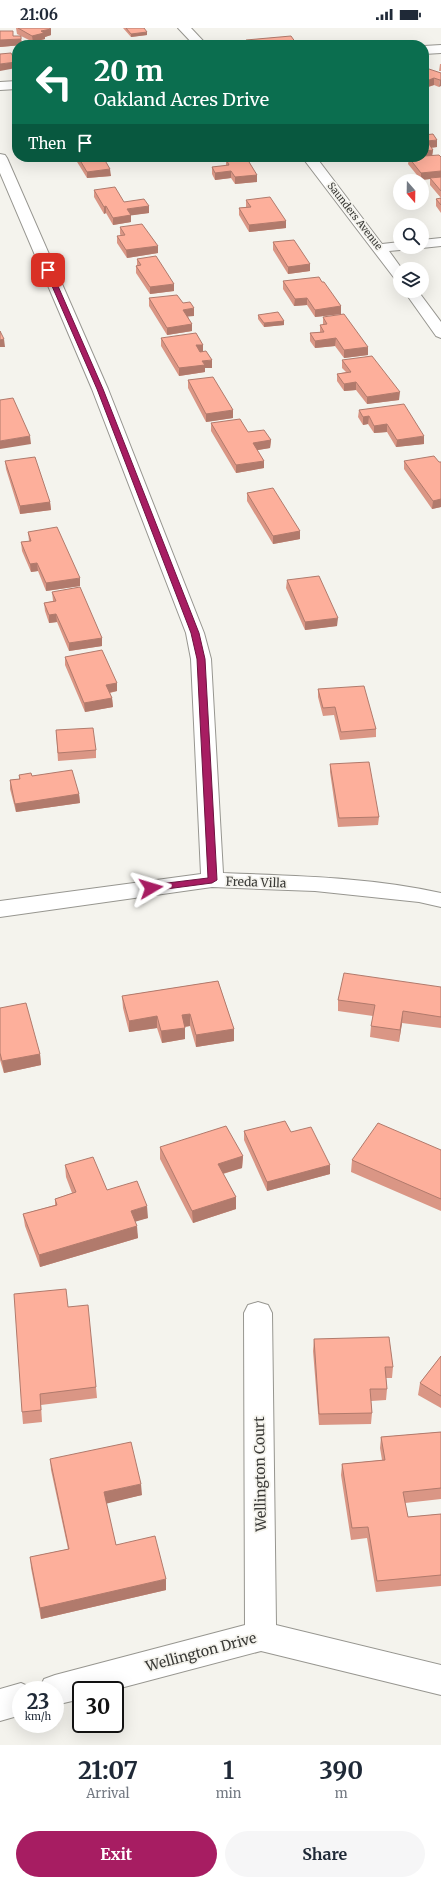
<!DOCTYPE html>
<style>
body{margin:0;font-family:Merriweather,serif;background:#f6f6f7;color:#1f2937;height:100vh;display:flex;flex-direction:column;font-size:15px;white-space:nowrap}
*{box-sizing:border-box;margin:0}
p{font-size:13px;color:#747a83}
.icon{flex:none;width:22px;height:22px;fill:none;stroke:currentColor;stroke-width:2;stroke-linecap:round;stroke-linejoin:round}
.map{position:relative;height:1717px;overflow:hidden}
.panel{display:flex;flex-direction:column;background:#fff;flex:1}
.panel>*{flex:none}
.banner{position:absolute;left:12px;top:12px;width:417px;height:122px;border-radius:16px;box-shadow:0 4px 16px #0002;background:#0b6e4f;color:#fff;overflow:hidden}
.needle{width:26px;rotate:160deg}
.controls{position:absolute;left:393px;top:146px;display:grid;gap:8px}
.controls a{display:grid;place-items:center;width:36px;height:36px;border-radius:50%;background:#fff;box-shadow:0 4px 16px #0002;font-size:20px}
.speed{position:absolute;left:12px;top:1653px;display:flex;gap:8px;font-size:20px;font-weight:700;text-align:center}
.speed>*{display:grid;place-content:center;width:52px;height:52px;border-radius:50%;background:#fff;box-shadow:0 4px 16px #0002;line-height:1}
.speed small{font-size:10px;font-weight:400}
.speed .limit{border:2px solid #111;border-radius:6px;background:#fff;color:#111}
.pin{position:absolute;display:grid;place-items:center;width:34px;height:34px;color:#fff;margin:-17px;border-radius:8px;box-shadow:0 2px 6px #0006}
.me{position:absolute;width:44px;margin:-22px;rotate:83deg;stroke-linejoin:round;filter:drop-shadow(0 0 3px #0008)}
.turn{display:flex;align-items:center;gap:14px;height:84px;padding:0 16px;font-size:18px}
.turn .icon{width:52px;height:52px;stroke-width:2.5}
.turn b{display:block;font-size:28px;line-height:34px}
.then{display:flex;align-items:center;height:38px;padding:0 16px;background:#0003;gap:8px;font-size:15px}
.eta{display:flex;justify-content:space-evenly;align-items:center;height:68px;text-align:center}
.eta b{font-size:24px;font-weight:700;line-height:28px}
.primary-button{display:flex;gap:8px;margin-top:auto;padding:8px 16px}
.primary-button a{flex:1;height:46px;border-radius:24px;background:#a71d62;color:#fff;font-size:16px;font-weight:700;line-height:46px;text-align:center}
.primary-button a+a{background:#f6f6f7;color:#1f2937}
.status{display:flex;justify-content:space-between;align-items:center;height:28px;padding:0 20px;background:#fff;direction:ltr}
.status svg{height:11px;fill:currentColor}
.map>svg:first-child{display:block}
.lines{fill:none;stroke-linecap:round;stroke-linejoin:round}
.minor-casing{stroke:#979690;stroke-width:2}
.minor{fill:#fff;fill-rule:evenodd}
.wall{fill:#da9685}
.shaded-wall{fill:#b17a6c}
.building{fill:#fdaf9b;stroke:#b17a6c}
.route{fill:#a71d62;stroke:#6d1340}
.labels{text-anchor:middle;dominant-baseline:central;stroke-width:3.5;stroke-linejoin:round;paint-order:stroke}
.far-street-label{font-size:10px;fill:#393936;stroke:#f4f3ed}
.street-label{font-size:12px;fill:#393936;stroke:#f4f3ed}
.near-street-label{font-size:14px;fill:#393936;stroke:#f4f3ed}
</style>
<div class="status"><b>21:06</b><svg viewBox="0 0 49 12"><path d="M0 12V9h3v3zM5 12V6h3v6zM10 12V3h3v9zM15 12V0h3v12zM26 1h20v11H26zM47 4h2v5h-2z"/></svg></div>
<div class="map">
<svg width="441" height="1717" viewBox="0 0 441 1717">
<rect width="100%" height="100%" fill="#f4f3ed"/>
<g class="lines">
<defs>
<path id="minor" d="M 178,0 L 191,0 L 207,17 L 194,17 Z
M 441,17 L 441,25 L 424,26 L 424,18 Z
M 17,53 L 17,61 L 0,62 L 0,54 Z
M 0,126 L 5,127 L 7,130 L 108,361 L 204,605 L 211,631 L 223,845 C 295,848 371,849 441,865 L 441,879 L 419,874 L 315,863 L 212,859 L 0,889 L 0,873 L 201,846 L 191,631 L 186,605 L 92,361 L 0,145 Z
M 302,129 L 316,129 L 382,216 L 400,214 L 400,219 L 406,219 L 400,222 L 389,223 L 402,241 L 400,241 L 400,252 L 395,251 Z
M 441,210 L 441,218 L 422,220 L 417,219 L 422,219 L 422,212 Z
M 404,263 L 418,263 L 441,294 L 441,310 L 436,308 Z
M 258,1274 L 268,1277 L 272,1285 L 276,1597 L 441,1637 L 441,1667 L 261,1623 L 113,1662 L 81,1662 L 81,1671 L 55,1677 L 55,1662 L 39,1662 L 44,1651 L 55,1647 L 245,1597 L 244,1285 L 248,1277 Z
M 21,1655 L 32,1660 L 33,1662 L 21,1662 L 21,1687 L 0,1693 L 0,1661 Z"/>
</defs>
<use href="#minor" class="minor-casing"/>
<use href="#minor" class="minor"/>
</g>
<path class="wall" d="M 16,0 L 49,0 L 51,1 L 51,7 L 45,9 L 45,11 L 33,14 L 21,8 L 22,17 L 0,19 L 0,3 L 13,8 L 21,8 L 17,6 Z
M 123,0 L 144,0 L 147,7 L 131,9 Z
M 246,12 L 296,17 L 246,17 Z
M 440,36 L 441,36 L 441,43 L 439,43 Z
M 424,41 L 441,45 L 439,59 L 434,57 L 426,60 L 426,66 Z
M 424,107 L 437,119 L 431,120 L 433,122 L 432,127 L 441,129 L 441,170 L 430,157 L 430,151 L 421,152 L 408,136 L 409,131 L 406,131 L 405,129 L 424,129 Z
M 74,129 L 103,129 L 111,148 L 87,150 Z
M 226,131 L 257,147 L 257,154 L 235,156 L 231,150 L 215,152 L 212,146 L 212,139 L 226,138 Z
M 94,162 L 124,174 L 149,178 L 149,185 L 131,187 L 131,194 L 113,197 L 106,185 L 104,186 L 94,169 Z
M 441,170 L 441,185 L 436,178 L 436,171 Z
M 246,172 L 286,193 L 286,200 L 249,204 L 239,187 L 239,180 L 246,179 Z
M 120,199 L 158,225 L 127,230 L 117,215 L 117,208 L 121,208 L 120,206 Z
M 273,214 L 310,236 L 310,243 L 288,246 L 273,222 Z
M 137,231 L 174,263 L 150,266 L 136,245 L 136,238 L 137,237 Z
M 283,253 L 322,254 L 341,278 L 341,286 L 315,289 L 307,277 L 294,278 L 283,261 Z
M 149,270 L 183,275 L 194,288 L 188,288 L 192,303 L 167,307 L 149,278 Z
M 258,287 L 284,293 L 284,297 L 264,299 L 258,291 Z
M 323,289 L 368,327 L 344,330 L 335,318 L 315,320 L 310,313 L 310,305 L 320,304 L 320,297 L 323,297 Z
M 161,310 L 203,317 L 203,323 L 212,340 L 205,340 L 205,344 L 179,348 L 161,318 Z
M 342,332 L 399,372 L 367,376 L 356,362 L 344,363 L 337,353 L 337,346 L 346,344 L 342,340 Z
M 188,352 L 233,390 L 206,394 L 188,360 Z
M 359,382 L 424,416 L 396,419 L 387,404 L 374,405 L 368,396 L 363,397 L 358,389 Z
M 211,395 L 248,404 L 271,412 L 270,420 L 257,422 L 264,433 L 264,440 L 236,445 L 211,403 Z
M 5,433 L 50,474 L 51,482 L 20,486 L 6,441 Z
M 404,433 L 441,434 L 441,479 L 432,481 L 404,441 Z
M 247,465 L 300,503 L 300,511 L 273,516 L 247,473 Z
M 28,504 L 80,558 L 46,563 L 38,543 L 31,544 L 22,523 L 21,514 L 29,513 Z
M 287,552 L 337,598 L 305,602 L 286,560 Z
M 52,564 L 102,610 L 102,618 L 69,623 L 57,594 L 49,595 L 45,583 L 44,575 L 53,573 Z
M 65,629 L 117,655 L 117,663 L 110,665 L 112,670 L 113,679 L 85,684 L 65,637 Z
M 318,661 L 376,701 L 376,709 L 340,712 L 334,687 L 323,688 L 318,669 Z
M 56,702 L 96,722 L 96,730 L 58,733 Z
M 330,736 L 379,789 L 378,797 L 338,799 L 330,744 Z
M 19,747 L 79,766 L 80,775 L 16,784 L 10,761 L 10,752 L 19,751 Z
M 218,953 L 234,1001 L 234,1013 L 196,1019 L 190,998 L 185,999 L 185,1011 L 162,1015 L 157,1000 L 129,1004 L 123,980 L 122,968 Z
M 441,959 L 441,1000 L 402,995 L 399,1014 L 370,1009 L 371,998 L 373,988 L 338,983 L 338,972 Z
M 0,980 L 40,1026 L 41,1037 L 4,1045 L 0,1032 Z
M 244,1103 L 291,1104 L 330,1146 L 267,1163 L 244,1112 Z
M 160,1119 L 243,1128 L 242,1140 L 223,1146 L 236,1169 L 236,1181 L 193,1195 L 160,1131 Z
M 441,1122 L 441,1183 L 351,1144 L 352,1132 Z
M 65,1137 L 107,1162 L 148,1190 L 135,1193 L 138,1210 L 40,1239 L 25,1198 L 23,1186 L 55,1177 L 55,1171 L 72,1165 L 66,1149 Z
M 68,1279 L 96,1359 L 97,1370 L 41,1377 L 42,1394 L 23,1396 L 22,1384 Z
M 314,1311 L 393,1339 L 392,1350 L 386,1350 L 387,1361 L 386,1372 L 371,1373 L 372,1385 L 371,1396 L 319,1397 L 313,1323 Z
M 441,1328 L 441,1380 L 418,1367 L 420,1355 Z
M 441,1404 L 441,1471 L 405,1475 L 408,1489 L 441,1486 L 441,1558 L 376,1564 L 367,1510 L 351,1512 L 341,1447 L 342,1436 L 382,1432 L 380,1420 L 381,1409 Z
M 50,1431 L 142,1467 L 106,1475 L 116,1517 L 166,1562 L 41,1591 L 31,1540 L 30,1529 L 68,1521 L 51,1442 Z"/>
<path class="shaded-wall" d="M 51,1 L 51,7 L 45,9 L 45,11 L 33,14 L 32,8 L 41,3 Z
M 147,4 L 147,7 L 131,9 L 131,6 Z
M 21,11 L 22,17 L 0,19 L 0,12 Z
M 296,15 L 296,17 L 269,17 Z
M 16,34 L 16,40 L 0,43 L 0,36 Z
M 434,50 L 434,57 L 424,60 L 424,54 Z
M 440,52 L 441,52 L 441,58 L 439,59 Z
M 426,60 L 426,66 L 424,68 L 424,62 Z
M 424,95 L 425,95 L 425,101 L 424,101 Z
M 437,112 L 437,119 L 426,120 L 427,113 Z
M 433,122 L 432,129 L 409,130 L 409,131 L 406,131 L 406,129 L 424,129 L 424,123 Z
M 110,141 L 111,148 L 87,150 L 87,144 Z
M 231,143 L 231,150 L 215,152 L 215,145 Z
M 441,143 L 441,150 L 430,150 L 430,151 L 421,152 L 421,145 Z
M 257,147 L 257,154 L 235,156 L 235,149 Z
M 106,178 L 106,185 L 104,186 L 104,179 Z
M 149,178 L 149,185 L 127,188 L 127,181 Z
M 131,187 L 131,194 L 113,197 L 113,190 Z
M 286,193 L 286,200 L 249,204 L 249,197 Z
M 158,218 L 158,225 L 127,230 L 126,222 Z
M 310,236 L 310,243 L 288,246 L 288,239 Z
M 174,256 L 174,263 L 150,266 L 150,259 Z
M 307,270 L 307,277 L 294,278 L 295,271 Z
M 341,278 L 341,286 L 315,289 L 315,282 Z
M 194,280 L 194,288 L 183,289 L 183,282 Z
M 284,293 L 284,297 L 264,299 L 264,295 Z
M 192,296 L 192,303 L 167,307 L 167,300 Z
M 336,310 L 335,318 L 315,320 L 315,313 Z
M 4,311 L 5,319 L 0,319 L 0,312 Z
M 196,317 L 203,317 L 203,324 L 196,325 Z
M 368,319 L 368,327 L 344,330 L 344,322 Z
M 212,332 L 212,340 L 205,340 L 205,344 L 179,348 L 179,340 L 202,333 Z
M 356,354 L 356,362 L 344,363 L 344,356 Z
M 400,364 L 399,372 L 367,376 L 367,369 Z
M 233,382 L 233,390 L 206,394 L 206,386 Z
M 369,388 L 368,396 L 363,397 L 363,389 Z
M 387,396 L 387,404 L 374,405 L 374,398 Z
M 30,408 L 31,416 L 0,421 L 0,413 Z
M 424,408 L 424,416 L 396,419 L 397,412 Z
M 271,412 L 270,420 L 253,423 L 253,415 Z
M 264,433 L 264,440 L 236,445 L 236,437 Z
M 441,471 L 441,479 L 432,481 L 433,473 Z
M 50,474 L 51,482 L 20,486 L 20,478 Z
M 300,503 L 300,511 L 273,516 L 273,508 Z
M 37,535 L 38,543 L 31,544 L 30,536 Z
M 80,550 L 80,558 L 46,563 L 46,555 Z
M 56,586 L 57,594 L 49,595 L 49,587 Z
M 338,590 L 337,598 L 305,602 L 305,594 Z
M 102,610 L 102,618 L 69,623 L 69,615 Z
M 117,655 L 117,663 L 107,665 L 106,657 Z
M 112,670 L 113,679 L 85,684 L 84,675 Z
M 79,766 L 80,775 L 16,784 L 15,776 Z
M 403,983 L 402,995 L 399,1014 L 400,1002 Z
M 190,986 L 190,998 L 182,999 L 182,987 Z
M 157,988 L 157,1000 L 129,1004 L 129,993 Z
M 185,1000 L 185,1011 L 162,1015 L 161,1003 Z
M 234,1001 L 234,1013 L 196,1019 L 196,1007 Z
M 40,1026 L 41,1037 L 4,1045 L 2,1033 Z
M 243,1128 L 242,1140 L 218,1147 L 218,1136 Z
M 330,1137 L 330,1146 L 267,1163 L 267,1154 Z
M 236,1169 L 236,1181 L 193,1195 L 192,1183 Z
M 147,1178 L 148,1190 L 131,1195 L 131,1183 Z
M 137,1198 L 138,1210 L 40,1239 L 39,1227 Z
M 141,1456 L 142,1467 L 105,1476 L 104,1464 Z
M 166,1551 L 166,1562 L 41,1591 L 40,1580 Z"/>
<path class="building" d="M 18,0 L 49,0 L 51,1 L 41,3 L 44,5 L 32,8 Z
M 126,0 L 144,0 L 147,4 L 131,6 Z
M 0,3 L 13,3 L 13,8 L 21,8 L 21,11 L 0,12 Z
M 291,8 L 296,15 L 269,17 L 250,17 L 246,12 Z
M 169,13 L 173,17 L 152,17 L 150,15 Z
M 131,15 L 132,17 L 105,17 Z
M 11,25 L 16,34 L 0,36 L 0,26 Z
M 426,40 L 441,45 L 441,52 L 440,52 L 434,50 L 424,54 L 424,41 Z
M 433,106 L 437,112 L 427,113 L 433,122 L 424,123 L 424,107 Z
M 439,127 L 441,129 L 441,143 L 421,145 L 409,130 L 424,129 L 424,128 Z
M 78,129 L 103,129 L 110,141 L 87,144 Z
M 246,129 L 257,147 L 235,149 L 231,143 L 215,145 L 212,139 L 229,137 L 226,131 Z
M 441,149 L 441,163 L 430,150 Z
M 115,159 L 124,174 L 144,171 L 149,178 L 127,181 L 131,187 L 113,190 L 106,178 L 104,179 L 94,162 Z
M 270,169 L 286,193 L 249,197 L 239,180 L 251,179 L 246,172 Z
M 441,170 L 441,177 L 436,171 Z
M 142,196 L 158,218 L 126,222 L 117,208 L 125,207 L 120,199 Z
M 294,212 L 310,236 L 288,239 L 273,214 Z
M 156,228 L 174,256 L 150,259 L 136,238 L 141,237 L 137,231 Z
M 319,249 L 322,254 L 324,254 L 341,278 L 315,282 L 307,270 L 295,271 L 283,253 Z
M 177,267 L 183,275 L 190,274 L 194,280 L 183,282 L 192,296 L 167,300 L 149,270 Z
M 278,284 L 284,293 L 264,295 L 258,287 Z
M 344,286 L 368,319 L 344,322 L 336,310 L 315,313 L 310,305 L 324,304 L 320,297 L 327,296 L 323,289 Z
M 0,303 L 4,311 L 0,312 Z
M 196,305 L 203,317 L 196,317 L 200,324 L 206,323 L 212,332 L 202,333 L 205,337 L 179,340 L 161,310 Z
M 372,328 L 400,364 L 367,369 L 356,354 L 344,356 L 337,346 L 351,344 L 342,332 Z
M 213,349 L 233,382 L 206,386 L 188,352 Z
M 13,370 L 30,408 L 0,413 L 0,372 Z
M 404,376 L 424,408 L 397,412 L 387,396 L 374,398 L 369,388 L 363,389 L 359,382 Z
M 240,391 L 248,404 L 264,402 L 271,412 L 253,415 L 264,433 L 236,437 L 211,395 Z
M 434,428 L 439,434 L 441,434 L 441,471 L 433,473 L 404,433 Z
M 35,429 L 50,474 L 20,478 L 5,433 Z
M 273,460 L 300,503 L 273,508 L 247,465 Z
M 57,499 L 80,550 L 46,555 L 37,535 L 30,536 L 21,514 L 31,513 L 28,504 Z
M 319,548 L 338,590 L 305,594 L 287,552 Z
M 80,559 L 102,610 L 69,615 L 56,586 L 49,587 L 44,575 L 56,573 L 52,564 Z
M 102,622 L 117,655 L 106,657 L 112,670 L 84,675 L 65,629 Z
M 364,658 L 376,701 L 341,704 L 335,679 L 323,680 L 318,661 Z
M 93,700 L 96,722 L 58,725 L 56,702 Z
M 369,734 L 379,789 L 339,790 L 330,736 Z
M 72,742 L 79,766 L 15,776 L 10,752 L 20,751 L 19,747 L 31,745 L 32,748 Z
M 344,945 L 441,959 L 441,989 L 403,983 L 400,1002 L 371,998 L 375,977 L 338,972 Z
M 218,953 L 234,1001 L 196,1007 L 190,986 L 182,987 L 185,1000 L 161,1003 L 157,988 L 129,993 L 122,968 Z
M 26,975 L 40,1026 L 2,1033 L 0,1025 L 0,980 Z
M 285,1093 L 291,1104 L 311,1099 L 330,1137 L 267,1154 L 244,1103 Z
M 378,1095 L 441,1122 L 441,1171 L 352,1132 Z
M 226,1098 L 243,1128 L 218,1136 L 236,1169 L 192,1183 L 160,1119 Z
M 93,1129 L 107,1162 L 137,1153 L 147,1178 L 131,1183 L 137,1198 L 39,1227 L 23,1186 L 57,1177 L 55,1171 L 76,1164 L 65,1137 Z
M 66,1261 L 68,1279 L 88,1277 L 96,1359 L 40,1366 L 41,1382 L 22,1384 L 14,1266 Z
M 389,1309 L 393,1339 L 385,1339 L 387,1361 L 370,1361 L 372,1385 L 319,1386 L 314,1311 Z
M 441,1328 L 441,1368 L 420,1355 Z
M 441,1404 L 441,1460 L 403,1464 L 408,1489 L 441,1486 L 441,1547 L 377,1553 L 368,1499 L 352,1500 L 342,1436 L 385,1432 L 381,1409 Z
M 131,1414 L 141,1456 L 104,1464 L 116,1517 L 155,1508 L 166,1551 L 40,1580 L 30,1529 L 69,1521 L 50,1431 Z"/>
<path class="route" d="M 48,240 L 51,242 L 103,361 L 199,605 L 205,631 L 217,852 L 212,855 L 151,863 L 146,860 L 151,857 L 208,850 L 197,631 L 191,605 L 97,361 L 45,242 Z"/>
<g class="labels">
<g class="far-street-label">
<text transform="translate(355 188) rotate(52)">Saunders Avenue</text>
</g>
<g class="street-label">
<text transform="translate(256 854) rotate(2)">Freda Villa</text>
</g>
<g class="near-street-label">
<text transform="translate(260 1446) rotate(-91)">Wellington Court</text>
<text transform="translate(201 1624) rotate(-15)">Wellington Drive</text>
</g>
</g>
</svg>
<div class="controls">
<a><svg class="needle" viewBox="-14 -14 28 28"><path d="M0-13l5 13h-10z" fill="#e53935"/><path d="M0 13l5-13h-10z" fill="#747a83"/></svg></a>
<a><svg class="icon" aria-label="search" viewBox="0 0 24 24"><circle cx="10" cy="10" r="6"/><path d="M15 15l6 6"/></svg></a>
<a><svg class="icon" aria-label="layers" viewBox="0 0 24 24"><path d="M12 4l9 5-9 5-9-5zM3 14l9 5 9-5"/></svg></a>
</div>
<div class="speed"><div>23<small>km/h</small></div><div class="limit">30</div></div>
<div class="pin" style="left:48px;top:242px;background:#d93025"><svg class="icon" aria-label="arrive" viewBox="0 0 24 24"><path d="M6 21V4h12l-3 4 3 4H6"/></svg></div>
<svg class="me" style="left:151px;top:860px" viewBox="-20 -20 40 40"><path d="M0-17L14 15 0 8-14 15z" fill="#a71d62" stroke="#fff" stroke-width="4"/></svg>
<div class="banner">
<div class="turn"><svg class="icon" aria-label="left" viewBox="0 0 24 24"><path d="M17 20v-9H6M10 6l-5 5 5 5"/></svg><div><b>20 m</b>Oakland Acres Drive</div></div>
<div class="then">Then<svg class="icon" aria-label="arrive" viewBox="0 0 24 24"><path d="M6 21V4h12l-3 4 3 4H6"/></svg></div>
</div>
</div>
<section class="panel">
<div class="eta">
<div><b>21:07</b><p>Arrival</p></div>
<div><b>1</b><p>min</p></div>
<div><b>390</b><p>m</p></div>
</div>
<div class="primary-button"><a>Exit</a><a>Share</a></div>
</section>
